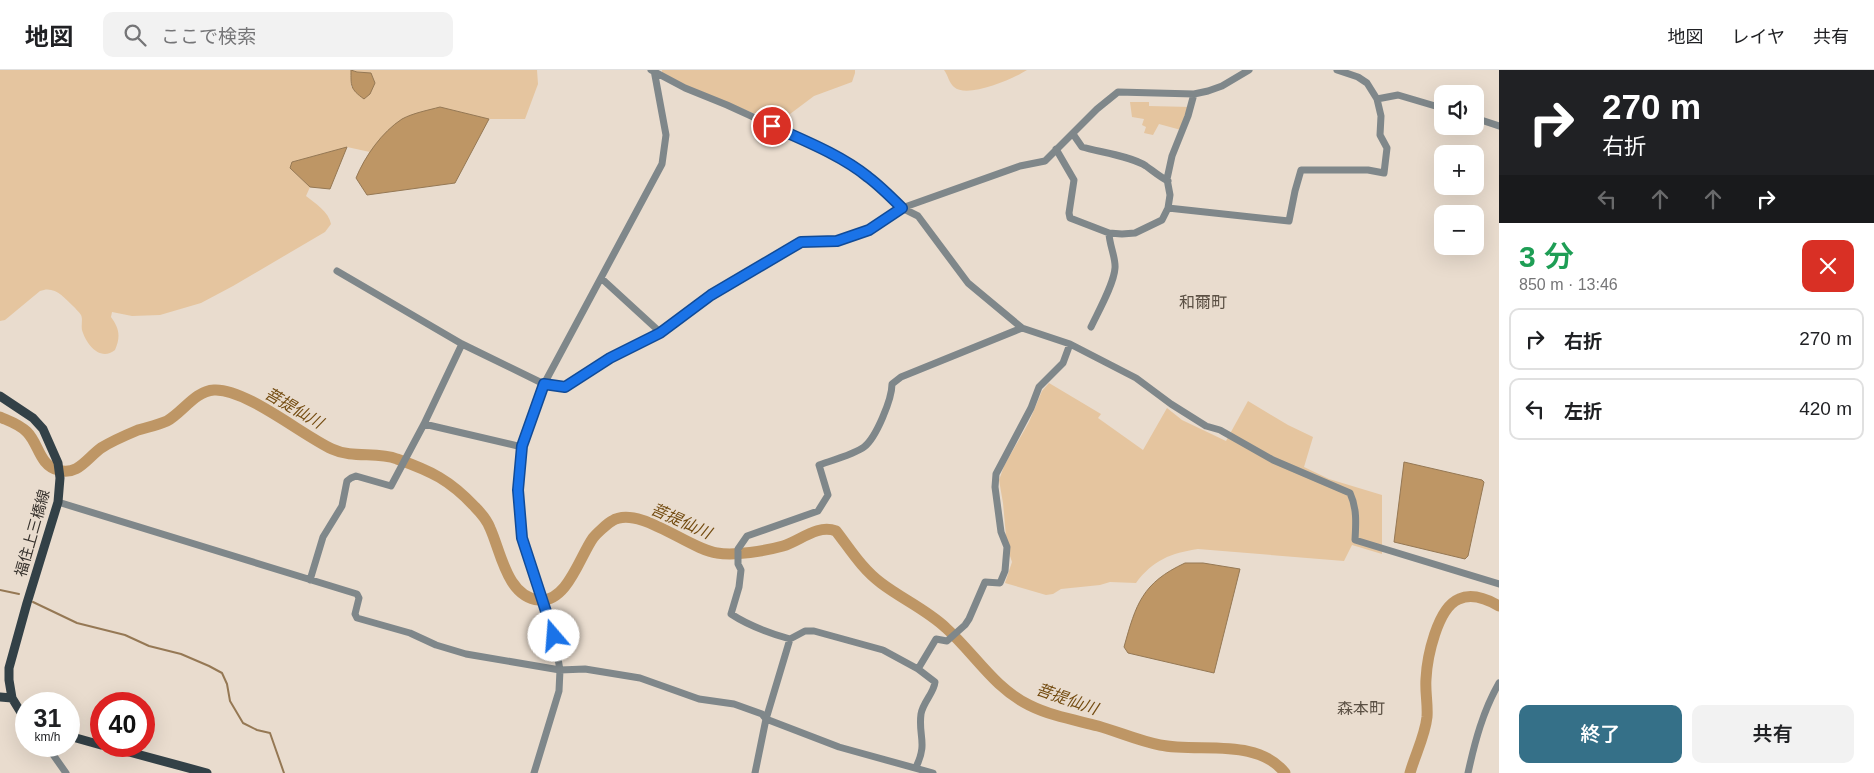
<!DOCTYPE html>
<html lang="ja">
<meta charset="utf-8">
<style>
body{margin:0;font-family:Arial,"Noto Sans JP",sans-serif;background:#f2f2f2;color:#202124;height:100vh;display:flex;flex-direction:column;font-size:19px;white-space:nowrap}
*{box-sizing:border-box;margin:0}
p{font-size:16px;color:#757577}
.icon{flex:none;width:28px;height:28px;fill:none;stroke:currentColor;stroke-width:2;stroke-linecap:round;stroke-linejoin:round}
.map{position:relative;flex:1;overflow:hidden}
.panel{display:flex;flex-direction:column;background:#fff;width:375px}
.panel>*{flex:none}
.top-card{background:#202124;color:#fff;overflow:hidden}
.controls{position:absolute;left:1434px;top:15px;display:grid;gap:10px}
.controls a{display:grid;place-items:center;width:50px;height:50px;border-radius:10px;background:#fff;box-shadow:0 5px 20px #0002;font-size:25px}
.speed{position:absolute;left:15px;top:622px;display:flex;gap:10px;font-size:25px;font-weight:700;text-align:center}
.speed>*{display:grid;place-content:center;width:65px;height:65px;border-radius:50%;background:#fff;box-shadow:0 5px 20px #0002;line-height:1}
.speed small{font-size:12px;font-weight:400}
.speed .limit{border:8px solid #d22;background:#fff;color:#111}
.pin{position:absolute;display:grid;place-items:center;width:42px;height:42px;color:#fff;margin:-21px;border:2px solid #fff;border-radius:50%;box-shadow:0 1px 5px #0007}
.me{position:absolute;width:55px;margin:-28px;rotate:342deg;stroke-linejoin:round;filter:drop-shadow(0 0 4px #0008)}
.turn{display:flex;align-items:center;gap:18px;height:105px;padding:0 20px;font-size:22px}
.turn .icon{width:65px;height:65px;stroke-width:2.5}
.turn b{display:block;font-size:35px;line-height:42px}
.lanes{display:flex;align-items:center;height:48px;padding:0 20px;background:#0003;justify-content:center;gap:25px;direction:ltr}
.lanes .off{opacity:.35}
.round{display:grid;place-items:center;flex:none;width:52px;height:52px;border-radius:10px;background:#f2f2f2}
.head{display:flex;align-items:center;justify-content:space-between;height:85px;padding:0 20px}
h1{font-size:30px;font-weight:600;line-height:38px;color:#1e9e55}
.primary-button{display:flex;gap:10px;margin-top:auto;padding:10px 20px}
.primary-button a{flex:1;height:58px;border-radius:10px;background:#357088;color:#fff;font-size:20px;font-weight:600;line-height:58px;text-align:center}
.primary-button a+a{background:#f2f2f2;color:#202124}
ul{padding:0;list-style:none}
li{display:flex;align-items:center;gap:15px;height:62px;margin:0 10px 8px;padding:0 10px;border:2px solid #e0e0e0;border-radius:10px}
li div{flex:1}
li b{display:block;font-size:19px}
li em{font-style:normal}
header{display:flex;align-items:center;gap:30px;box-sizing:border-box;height:70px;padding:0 25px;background:#fff;border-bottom:1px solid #e0e0e0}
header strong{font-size:24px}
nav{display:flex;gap:28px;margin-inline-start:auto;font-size:18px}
.search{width:350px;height:45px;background:#f2f2f2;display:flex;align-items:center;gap:12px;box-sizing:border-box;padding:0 18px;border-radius:10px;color:#757577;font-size:19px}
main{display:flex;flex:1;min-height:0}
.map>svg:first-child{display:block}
.green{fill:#e5c59f}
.water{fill:#be9665;stroke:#957854}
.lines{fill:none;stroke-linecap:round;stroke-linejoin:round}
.stream{stroke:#957854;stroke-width:2}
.river{stroke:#be9665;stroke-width:11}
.minor{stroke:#7f878a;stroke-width:7}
.major{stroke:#334147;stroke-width:9}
.route-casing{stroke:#114b97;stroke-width:12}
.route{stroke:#1a73e8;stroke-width:9}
.labels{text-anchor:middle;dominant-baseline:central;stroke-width:4;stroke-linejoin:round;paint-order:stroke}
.street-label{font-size:15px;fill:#36312c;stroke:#e9dcce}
.neighbourhood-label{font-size:16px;fill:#5b5044;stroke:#e9dcce}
.water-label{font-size:16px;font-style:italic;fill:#734b10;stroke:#e9dcce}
</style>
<header>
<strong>地図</strong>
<div class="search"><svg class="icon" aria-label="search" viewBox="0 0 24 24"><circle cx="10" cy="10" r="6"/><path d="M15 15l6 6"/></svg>ここで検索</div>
<nav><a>地図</a><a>レイヤ</a><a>共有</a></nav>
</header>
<main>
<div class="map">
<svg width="1499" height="703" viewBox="0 0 1499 703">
<rect width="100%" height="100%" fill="#e9dcce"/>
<path class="green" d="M 0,0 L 351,0 L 351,17 L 375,13 L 371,3 L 357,2 L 353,0 L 537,0 L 538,14 L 525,49 L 489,49 L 440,37 L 387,61 L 370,82 L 347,77 L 292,92 L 290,98 L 310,117 L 306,126 C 315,133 329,142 331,154 L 325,162 L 233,216 L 201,233 L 160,245 L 132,246 L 112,242 L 111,247 C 119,258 121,266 115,280 C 100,292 86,274 82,260 C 81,255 83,249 81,245 C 79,242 75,238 73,236 C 64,227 54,215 40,221 L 5,250 L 0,251 Z
M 662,0 L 855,0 L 855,3 L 852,12 L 814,26 L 786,47 L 753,43 L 685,15 L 662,3 Z
M 944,0 L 1027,0 C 1013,9 967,29 954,17 C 949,13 948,5 944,0 Z
M 1130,32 L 1149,32 L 1149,36 L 1191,37 L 1181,60 L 1159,54 L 1153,65 L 1144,63 L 1146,57 L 1142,55 L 1144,49 L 1132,47 Z
M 1049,313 L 1101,344 L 1098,348 L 1143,380 L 1167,338 L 1182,350 L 1226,371 L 1248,331 L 1288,355 L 1313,367 L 1304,397 L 1329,409 L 1382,425 L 1382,484 L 1352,475 L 1344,491 L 1198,479 C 1171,483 1153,490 1136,513 L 1110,512 L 1100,515 L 1061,519 L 1053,524 L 1046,525 L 1005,513 L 1012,492 L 1007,477 L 1003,433 L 999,410 L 1004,396 L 1029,352 L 1042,321 Z"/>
<path class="water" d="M 351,0 L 357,2 L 371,3 L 375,13 L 370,24 L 364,29 C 350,19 351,16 351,0 Z
M 440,37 L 489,49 L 455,113 L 367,125 L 356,108 C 365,86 382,62 402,49 C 413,43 429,40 440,37 Z
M 347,77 L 330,119 L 310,117 L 290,98 L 292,92 Z
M 1404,392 L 1482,410 L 1484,412 L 1468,486 L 1465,489 L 1394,472 Z
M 1185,493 L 1203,493 L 1240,499 L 1214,603 L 1128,583 L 1124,577 C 1136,534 1142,513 1185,493 Z"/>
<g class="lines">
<path class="stream" d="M 0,520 L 19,524
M 33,532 L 77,553 L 125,565 L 149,576 L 181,584 L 209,596 L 222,603 L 227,614 L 230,631 L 243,653 L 257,660 L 270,663 L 284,703"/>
<path class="river" d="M 0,347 C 9,351 19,354 27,362 C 39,374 39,395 58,400 C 78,406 87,388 101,378 C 112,371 126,365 138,360 C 148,357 158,355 167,351 C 183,342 195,321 214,320 C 245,318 302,365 332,379 C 353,389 377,381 397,389 C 431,401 450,410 475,437 C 481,443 487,450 490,458 C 501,482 507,527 539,530 C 567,533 580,486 593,468 C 596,464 608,453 612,451 C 638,434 690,480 717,483 C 735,486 765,481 783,476 C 800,471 817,454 836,461 C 850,479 862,499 881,513 C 902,529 927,540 946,558 C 974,583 994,618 1029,635 C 1051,646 1075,650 1098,656 C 1119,662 1139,671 1160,675 C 1200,683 1257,667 1285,703
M 1410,703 C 1415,685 1425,666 1427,647 C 1428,634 1425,622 1426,609 C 1427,588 1437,538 1459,529 C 1472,523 1487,529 1499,536"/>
<path class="minor" d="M 651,0 L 685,18 L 727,35 L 825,80 L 868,107 L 902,138 L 918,146 L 968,213 L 1022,258 L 1070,274 L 1136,308 L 1171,334 L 1206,356 L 1220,360 L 1273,390 L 1350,423 C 1357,438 1356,453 1355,470 L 1499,514
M 1377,29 L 1398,25 L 1442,38
M 1475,48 L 1499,56
M 1073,64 L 1082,77 C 1099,82 1131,86 1146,96 C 1153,101 1160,107 1168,111
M 1056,79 L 1074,110 L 1069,143 L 1070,148 L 1109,163 L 1122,164 L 1135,163 L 1162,150 L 1168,138 L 1170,125 L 1167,109 L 1172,86 L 1188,46 L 1194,24
M 1168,138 L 1289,151 L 1295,121 L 1301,100 L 1368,100 L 1384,103 L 1387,78 L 1380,65 L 1381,46 L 1377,29 L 1367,13 L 1358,7 L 1337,0
M 337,201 L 462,274 L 544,314 L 565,317 L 610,288 L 661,263 L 711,225 L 801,172 L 837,171 L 869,161 L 902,138 L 1020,96 L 1045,91 L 1097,39 L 1118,22 L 1194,24 L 1208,21 L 1222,16 L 1249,0
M 601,208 L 661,263
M 1091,257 C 1098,242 1114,214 1115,198 C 1116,188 1109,174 1109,163
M 424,354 L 522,377
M 58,432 L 357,524 L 359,528 L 355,544 L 357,548 L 410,563 L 436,575 L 466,584 L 560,600 L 585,599 L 640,608 L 699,629 L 734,634 L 762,644 L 766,649 L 839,677 L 933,703
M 310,510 L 323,467 L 342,436 L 347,411 L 351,408 L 356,406 L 391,416 L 424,354 L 462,274
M 790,569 C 769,563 749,556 731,544 L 739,517 L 741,500 L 738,494 L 738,479 L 747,466 L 818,441 L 828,425 L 819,395 C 830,391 855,384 864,377 C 876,368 892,329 892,314 L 901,307 L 1022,258
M 918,599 L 936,569 L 947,571 L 965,555 L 969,549 L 985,512 L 1000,513 L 1005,501 L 1007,477 L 1001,462 L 995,417 L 996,404 L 1031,338 L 1039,317 L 1063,293 L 1070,274
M 47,676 L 66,703
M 534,703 L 559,621 L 560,600 L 554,566 L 522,468 L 518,420 L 522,377 L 544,314 L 662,94 L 666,65 L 654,0
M 755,703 L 766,649 L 790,569 L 805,561 L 814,561 L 883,580 L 918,599 L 935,612 C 934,623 923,632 921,644 C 918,666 928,673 916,697
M 1468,703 C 1475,671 1483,641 1499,613"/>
<path class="major" d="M 0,326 L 33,348 L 43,359 L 58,393 L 60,408 L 58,432 L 27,533 L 9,598 L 9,610 L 12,628 L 20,641 L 26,646
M 0,627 L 12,628
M 69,666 L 101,675
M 107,676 L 207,703"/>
</g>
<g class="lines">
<defs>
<path id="route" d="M 554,566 L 522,468 L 518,420 L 522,376 L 544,314 L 565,317 L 610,288 L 660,263 L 711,225 L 801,172 L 837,171 L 869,160 L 902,138 C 891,127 880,116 868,107 C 841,85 803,70 772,56"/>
</defs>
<use href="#route" class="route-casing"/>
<use href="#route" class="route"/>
</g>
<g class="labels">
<g class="street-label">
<text transform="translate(32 463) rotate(-74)">福住上三橋線</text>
</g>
<g class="neighbourhood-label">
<text x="1203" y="232">和爾町</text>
<text x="1361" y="638">森本町</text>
</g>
<g class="water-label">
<text transform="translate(294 338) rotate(30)">菩提仙川</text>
<text transform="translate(681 451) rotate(24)">菩提仙川</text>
<text transform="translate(1067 629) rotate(19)">菩提仙川</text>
</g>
</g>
</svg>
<div class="controls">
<a><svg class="icon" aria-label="sound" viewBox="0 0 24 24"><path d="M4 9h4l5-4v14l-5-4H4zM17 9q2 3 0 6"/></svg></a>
<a>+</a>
<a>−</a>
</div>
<div class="speed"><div>31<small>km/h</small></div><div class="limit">40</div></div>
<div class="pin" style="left:772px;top:56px;background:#d93025"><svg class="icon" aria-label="arrive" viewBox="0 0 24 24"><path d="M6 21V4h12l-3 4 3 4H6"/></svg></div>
<svg class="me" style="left:554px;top:566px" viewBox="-20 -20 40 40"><circle r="19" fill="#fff"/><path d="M0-13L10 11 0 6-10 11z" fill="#1a73e8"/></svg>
</div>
<section class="panel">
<div class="top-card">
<div class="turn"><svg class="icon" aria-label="right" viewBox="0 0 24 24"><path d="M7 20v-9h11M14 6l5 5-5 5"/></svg><div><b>270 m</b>右折</div></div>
<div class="lanes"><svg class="icon off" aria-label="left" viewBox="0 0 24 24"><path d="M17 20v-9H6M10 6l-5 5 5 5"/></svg><svg class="icon off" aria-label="ahead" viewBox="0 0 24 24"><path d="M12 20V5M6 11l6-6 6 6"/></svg><svg class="icon off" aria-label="ahead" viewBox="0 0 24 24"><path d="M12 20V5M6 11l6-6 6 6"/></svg><svg class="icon" aria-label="right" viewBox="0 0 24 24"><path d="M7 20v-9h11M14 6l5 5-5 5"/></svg></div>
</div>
<div class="head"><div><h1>3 分</h1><p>850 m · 13:46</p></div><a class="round" style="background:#d93025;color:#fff"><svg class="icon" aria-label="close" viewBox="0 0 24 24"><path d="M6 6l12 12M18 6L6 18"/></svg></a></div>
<ul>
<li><svg class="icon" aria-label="right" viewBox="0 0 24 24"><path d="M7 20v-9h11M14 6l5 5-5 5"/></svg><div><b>右折</b></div><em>270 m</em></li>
<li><svg class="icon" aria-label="left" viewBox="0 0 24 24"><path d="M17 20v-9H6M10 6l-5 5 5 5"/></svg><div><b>左折</b></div><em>420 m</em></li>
</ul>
<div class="primary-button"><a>終了</a><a>共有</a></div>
</section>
</main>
